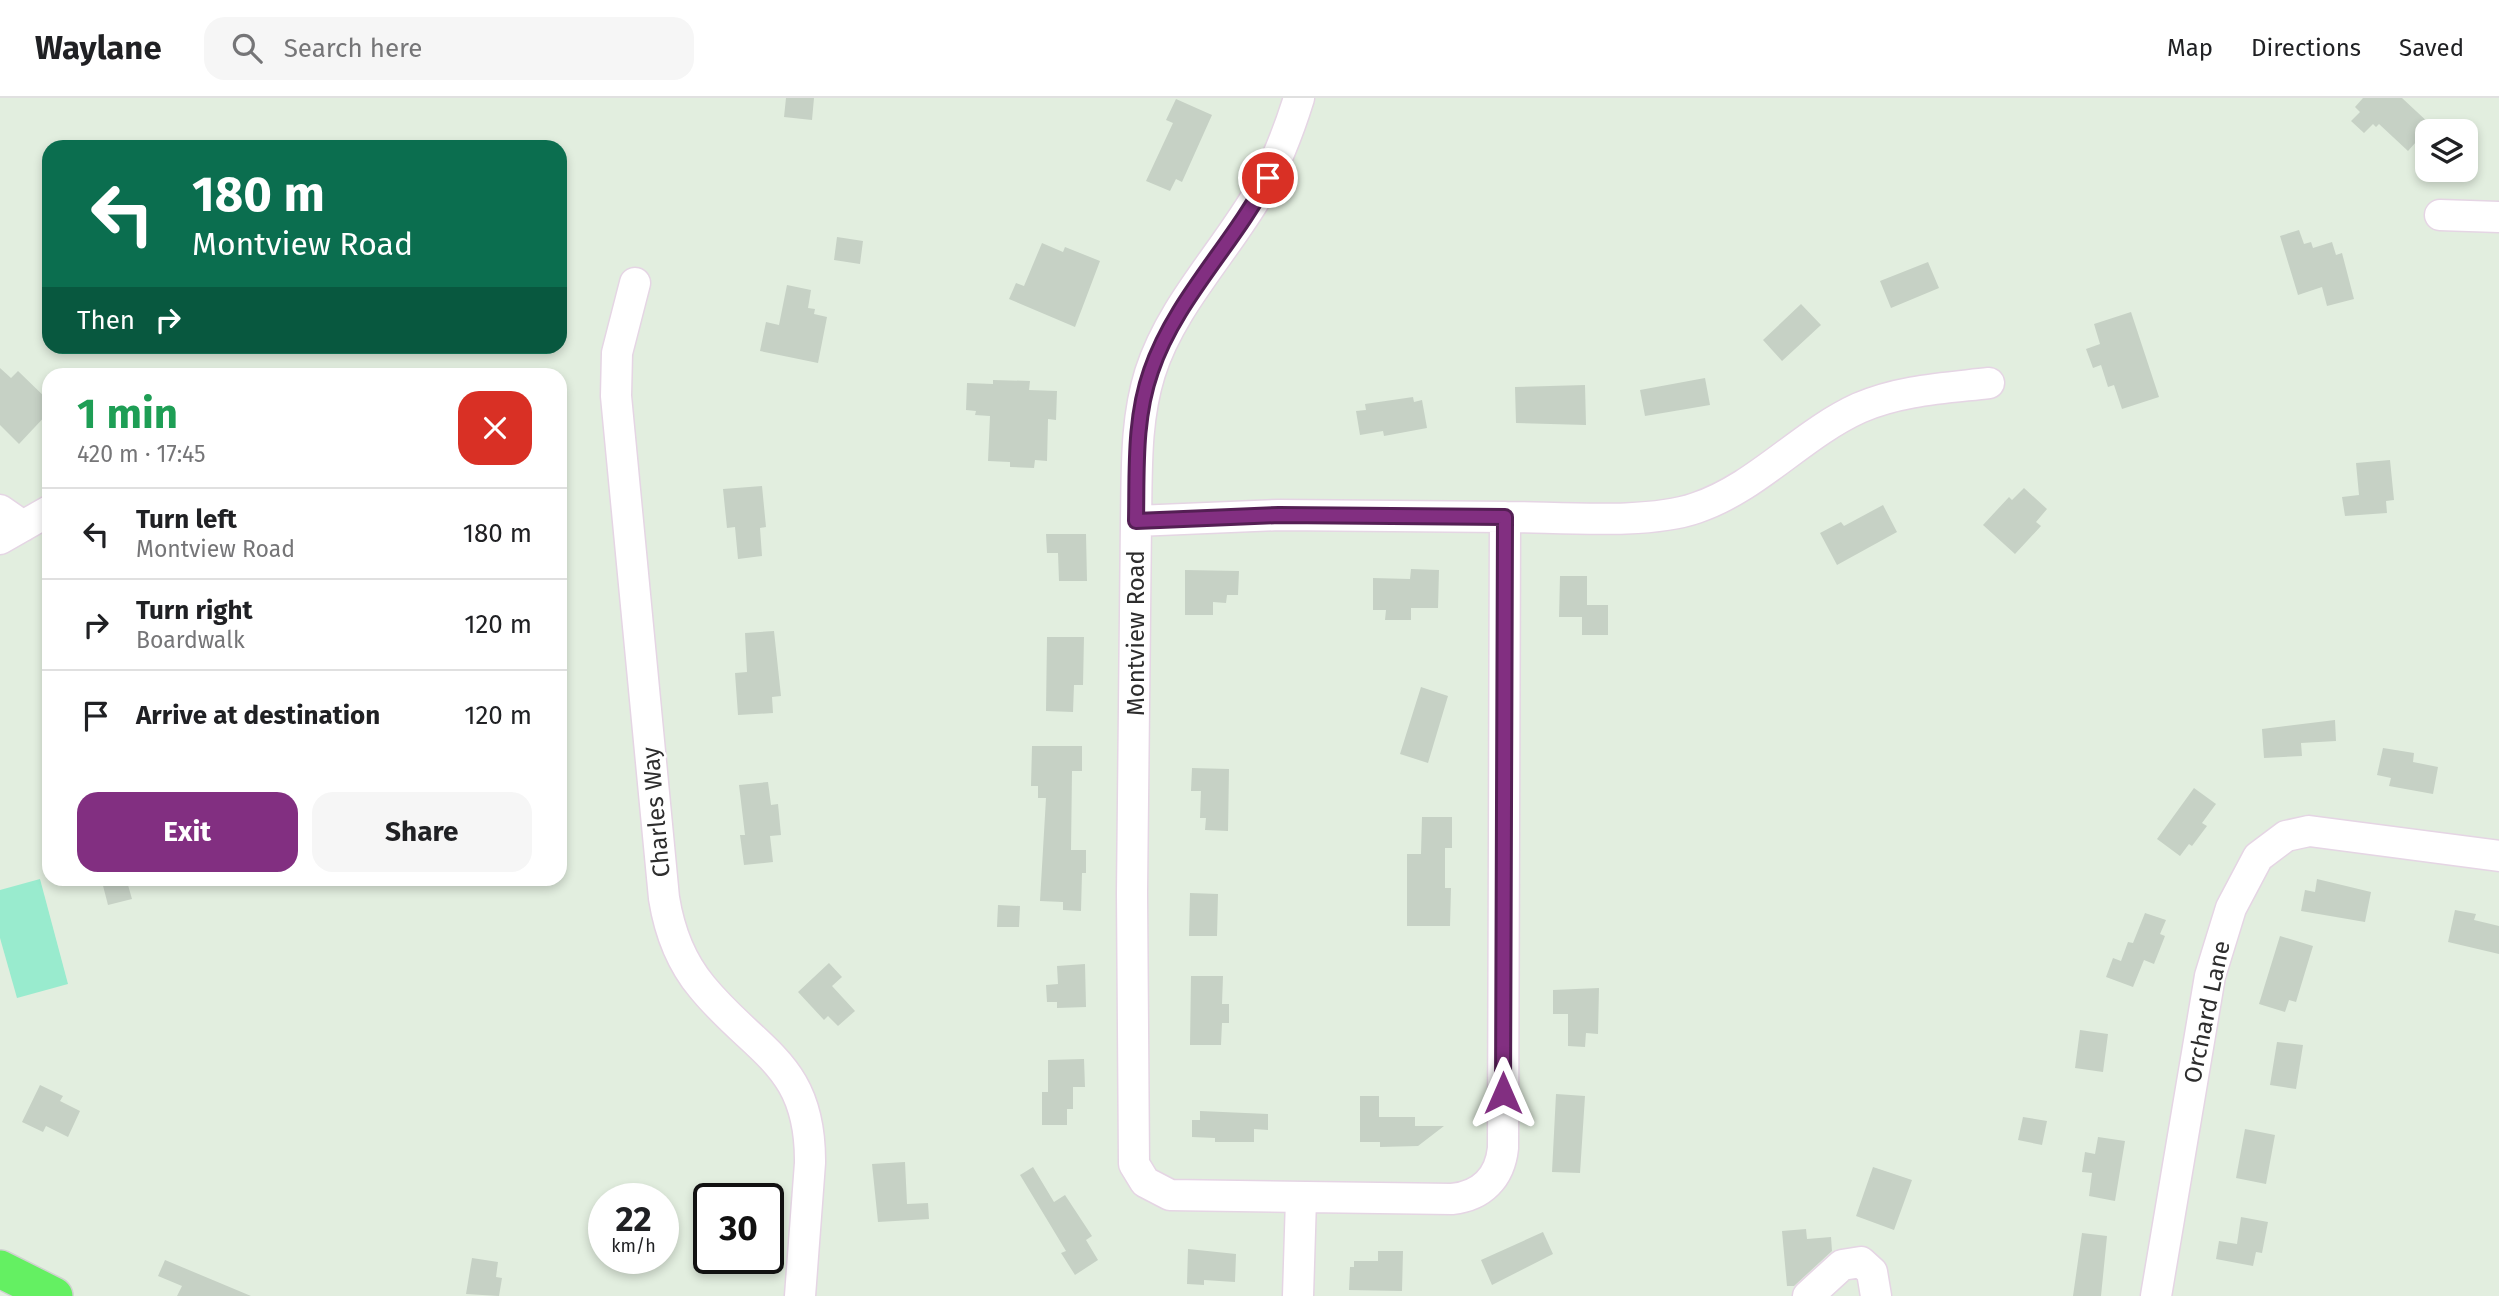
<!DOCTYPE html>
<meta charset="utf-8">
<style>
body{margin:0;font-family:"Fira Sans",sans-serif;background:#f6f6f6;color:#202124;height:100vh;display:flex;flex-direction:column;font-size:26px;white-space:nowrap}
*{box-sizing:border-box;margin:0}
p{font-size:23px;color:#757577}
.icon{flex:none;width:38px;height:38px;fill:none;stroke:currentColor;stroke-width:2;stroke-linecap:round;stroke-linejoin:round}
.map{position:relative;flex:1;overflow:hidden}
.drawer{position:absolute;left:42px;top:270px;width:525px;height:518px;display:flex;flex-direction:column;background:#fff;border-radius:21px;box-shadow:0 4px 10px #0003}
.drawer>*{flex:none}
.banner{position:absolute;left:42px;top:42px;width:525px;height:214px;border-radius:21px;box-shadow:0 4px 10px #0003;background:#0b6e4f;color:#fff;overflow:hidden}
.tools{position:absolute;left:2415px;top:21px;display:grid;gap:14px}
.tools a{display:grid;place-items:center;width:63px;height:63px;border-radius:14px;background:#fff;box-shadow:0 4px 10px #0003;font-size:35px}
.speed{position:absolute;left:588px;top:1085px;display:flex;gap:14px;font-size:35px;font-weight:700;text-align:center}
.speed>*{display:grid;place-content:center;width:91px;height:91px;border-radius:50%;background:#fff;box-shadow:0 4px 10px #0003;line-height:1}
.speed small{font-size:18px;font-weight:400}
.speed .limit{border:4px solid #111;border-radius:10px;background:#fff;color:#111}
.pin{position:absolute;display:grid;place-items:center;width:60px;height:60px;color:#fff;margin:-30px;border:4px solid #fff;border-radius:50%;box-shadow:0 2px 7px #0007}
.me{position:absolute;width:77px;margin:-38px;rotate:0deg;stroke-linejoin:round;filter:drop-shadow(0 0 5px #0008)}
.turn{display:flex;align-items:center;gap:24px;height:147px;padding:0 35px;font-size:32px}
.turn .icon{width:91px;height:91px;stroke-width:2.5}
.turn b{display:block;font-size:49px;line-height:60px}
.then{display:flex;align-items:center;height:66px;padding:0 35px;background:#0003;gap:14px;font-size:26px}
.round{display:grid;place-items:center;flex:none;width:74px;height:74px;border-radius:21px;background:#f6f6f6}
.headline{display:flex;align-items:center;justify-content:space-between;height:119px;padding:0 35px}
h1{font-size:42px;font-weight:700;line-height:52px;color:#1e9e55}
.cta{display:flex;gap:14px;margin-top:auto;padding:14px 35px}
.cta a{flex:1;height:80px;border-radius:21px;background:#822f81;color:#fff;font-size:28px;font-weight:700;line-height:80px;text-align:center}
.cta a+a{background:#f6f6f6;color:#202124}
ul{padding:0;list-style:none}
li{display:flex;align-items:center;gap:21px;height:91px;padding:0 35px;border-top:2px solid #e0e0e0}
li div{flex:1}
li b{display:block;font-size:26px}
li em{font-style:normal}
header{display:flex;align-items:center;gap:42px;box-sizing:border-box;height:98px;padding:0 35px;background:#fff;border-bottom:2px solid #e0e0e0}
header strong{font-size:33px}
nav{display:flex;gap:38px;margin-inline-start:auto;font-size:24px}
.search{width:490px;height:63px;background:#f6f6f6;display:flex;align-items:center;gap:18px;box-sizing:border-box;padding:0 24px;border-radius:21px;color:#757577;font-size:26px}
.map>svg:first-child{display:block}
.pitch{fill:#99ebce}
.building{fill:#c6d1c5}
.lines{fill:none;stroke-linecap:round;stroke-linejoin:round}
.minor-casing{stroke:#e5d5e4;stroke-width:33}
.major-casing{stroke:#d1d1d1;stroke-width:40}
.minor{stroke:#fff;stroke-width:30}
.major{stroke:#64f062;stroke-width:37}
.route-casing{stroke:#541f54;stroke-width:18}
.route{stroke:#822f81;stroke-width:12}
.labels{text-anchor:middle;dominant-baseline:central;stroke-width:5;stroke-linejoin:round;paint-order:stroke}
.street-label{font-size:24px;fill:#2d2d2d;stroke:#fff}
</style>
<header>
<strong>Waylane</strong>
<div class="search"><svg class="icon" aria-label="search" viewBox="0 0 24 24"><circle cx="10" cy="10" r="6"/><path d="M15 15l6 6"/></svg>Search here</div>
<nav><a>Map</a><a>Directions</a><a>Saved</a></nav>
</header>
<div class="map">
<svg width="2499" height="1198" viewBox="0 0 2499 1198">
<rect width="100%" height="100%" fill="#e2eedf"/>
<path class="pitch" d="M 40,781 L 68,886 L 17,900 L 0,840 L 0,792 Z"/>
<path class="building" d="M 786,0 L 814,0 L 812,22 L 784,19 Z
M 2363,0 L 2402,0 L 2431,27 L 2408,53 L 2379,26 L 2376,29 L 2373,26 L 2364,35 L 2351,23 L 2360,14 L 2355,9 Z
M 1176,1 L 1212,17 L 1182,84 L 1176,81 L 1170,93 L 1146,83 L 1173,25 L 1166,22 Z
M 2299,132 L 2304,146 L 2311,144 L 2313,150 L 2332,144 L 2336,157 L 2342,155 L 2354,201 L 2327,208 L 2322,189 L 2298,197 L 2280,138 Z
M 837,139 L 863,143 L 860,166 L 834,162 Z
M 1042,145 L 1063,154 L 1065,149 L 1100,163 L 1075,229 L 1009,201 L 1016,185 L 1024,188 Z
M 1928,164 L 1939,190 L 1891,210 L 1880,183 Z
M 787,187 L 811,192 L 808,210 L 815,211 L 814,216 L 827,219 L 818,265 L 760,253 L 766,224 L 779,227 Z
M 1801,206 L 1821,227 L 1782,263 L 1763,242 Z
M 2131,214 L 2159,299 L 2122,311 L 2114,287 L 2108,289 L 2101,267 L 2093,270 L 2086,251 L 2100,246 L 2094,226 Z
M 0,270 L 11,280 L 18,273 L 49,303 L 49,314 L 19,346 L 0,327 Z
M 1705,280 L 1710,307 L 1645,318 L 1640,292 Z
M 993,282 L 1030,283 L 1029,292 L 1057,293 L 1056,322 L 1048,321 L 1047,363 L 1035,362 L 1034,370 L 1010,369 L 1010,364 L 988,363 L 990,318 L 975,317 L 976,313 L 966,312 L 967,285 L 993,286 Z
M 1585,287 L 1586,327 L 1516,325 L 1515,289 Z
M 1413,299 L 1414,304 L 1422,302 L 1427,330 L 1384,338 L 1383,333 L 1360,337 L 1356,313 L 1366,312 L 1365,306 Z
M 2390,362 L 2394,402 L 2386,403 L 2387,415 L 2345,418 L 2342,399 L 2359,397 L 2356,365 Z
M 762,388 L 766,429 L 760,430 L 762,458 L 738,461 L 735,429 L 727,430 L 723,391 Z
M 2024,390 L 2047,411 L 2036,424 L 2041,428 L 2015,456 L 1983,427 L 2009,399 L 2012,402 Z
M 1883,407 L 1897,434 L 1837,467 L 1820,435 L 1841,424 L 1844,428 Z
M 1046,436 L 1086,436 L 1087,483 L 1059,483 L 1058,455 L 1047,455 Z
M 1411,471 L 1439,472 L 1438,510 L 1411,510 L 1411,522 L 1385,522 L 1386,512 L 1373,512 L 1373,480 L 1410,481 Z
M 1185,472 L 1239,473 L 1238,497 L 1227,497 L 1226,505 L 1213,504 L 1213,517 L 1185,517 Z
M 1560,478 L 1587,478 L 1587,507 L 1608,507 L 1608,537 L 1582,537 L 1582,519 L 1559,519 Z
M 774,533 L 781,598 L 772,599 L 773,615 L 738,617 L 735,575 L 747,574 L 745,535 Z
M 1047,539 L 1084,539 L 1083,587 L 1074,587 L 1073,614 L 1046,613 Z
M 1421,589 L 1448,598 L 1428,665 L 1400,656 Z
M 2335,622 L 2336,643 L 2301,645 L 2302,658 L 2264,660 L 2262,631 Z
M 1032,648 L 1082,648 L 1082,673 L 1072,673 L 1071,752 L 1086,752 L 1086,775 L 1082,775 L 1081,813 L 1063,812 L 1063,804 L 1040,803 L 1046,700 L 1038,700 L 1038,688 L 1031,688 Z
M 2383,650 L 2414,655 L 2413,664 L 2438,669 L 2433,696 L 2389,688 L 2391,680 L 2377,677 Z
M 1192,670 L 1229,671 L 1228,733 L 1205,732 L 1206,720 L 1200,720 L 1201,693 L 1191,693 Z
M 768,684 L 771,707 L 778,706 L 781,737 L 770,738 L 773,764 L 744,767 L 740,737 L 745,737 L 739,687 Z
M 2194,690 L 2216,706 L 2202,725 L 2207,728 L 2192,748 L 2189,746 L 2180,758 L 2157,741 Z
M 1422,719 L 1452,719 L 1452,750 L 1445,750 L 1445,790 L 1451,790 L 1450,828 L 1407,828 L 1407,756 L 1421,756 Z
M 101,780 L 126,780 L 132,801 L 108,807 Z
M 2317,781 L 2371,794 L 2365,824 L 2301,813 L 2305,792 L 2315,794 Z
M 1190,795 L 1218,796 L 1217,838 L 1189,838 Z
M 998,807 L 1020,808 L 1019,829 L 997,829 Z
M 2455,812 L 2476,816 L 2474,822 L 2499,828 L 2499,856 L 2448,844 Z
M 2145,815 L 2166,822 L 2160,836 L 2165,838 L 2154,866 L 2144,862 L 2133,889 L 2106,879 L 2113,860 L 2121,863 L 2128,844 L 2133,845 Z
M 2280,838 L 2313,848 L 2296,904 L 2289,902 L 2285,914 L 2259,906 Z
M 829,865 L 842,879 L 832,888 L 855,913 L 838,928 L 828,918 L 824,922 L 798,894 Z
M 1085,866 L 1086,909 L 1057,910 L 1057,904 L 1047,904 L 1046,887 L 1058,886 L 1057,868 Z
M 1191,878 L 1223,878 L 1222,906 L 1229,906 L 1229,925 L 1222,925 L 1221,947 L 1190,947 Z
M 1599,890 L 1598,936 L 1586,935 L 1585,949 L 1568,948 L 1568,916 L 1553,916 L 1553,892 Z
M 2080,932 L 2108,936 L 2103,974 L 2075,970 Z
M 2277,944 L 2303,947 L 2296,991 L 2270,987 Z
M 1084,961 L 1085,989 L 1073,989 L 1073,1011 L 1067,1011 L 1067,1027 L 1042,1027 L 1042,994 L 1048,994 L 1048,962 Z
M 40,987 L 63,998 L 60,1003 L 80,1013 L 68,1039 L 46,1028 L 43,1034 L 22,1024 Z
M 1556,996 L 1585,998 L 1580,1075 L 1552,1074 Z
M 1360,998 L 1379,998 L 1379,1019 L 1415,1019 L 1415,1028 L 1444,1028 L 1418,1048 L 1380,1049 L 1380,1044 L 1360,1044 Z
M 1200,1013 L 1268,1016 L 1268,1032 L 1254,1031 L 1254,1044 L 1215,1044 L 1215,1040 L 1192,1039 L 1192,1022 L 1200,1022 Z
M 2023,1019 L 2047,1023 L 2042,1047 L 2018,1042 Z
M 2245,1031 L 2275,1037 L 2266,1086 L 2236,1080 Z
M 2098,1039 L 2125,1043 L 2115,1103 L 2089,1098 L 2092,1075 L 2082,1074 L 2085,1054 L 2095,1056 Z
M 905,1064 L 907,1106 L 928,1105 L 929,1121 L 878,1124 L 872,1066 Z
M 1033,1069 L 1054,1104 L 1065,1097 L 1092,1138 L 1086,1142 L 1098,1162 L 1075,1177 L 1061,1155 L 1066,1153 L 1020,1077 Z
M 1873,1069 L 1912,1082 L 1894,1132 L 1856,1118 Z
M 2241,1119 L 2268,1124 L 2262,1155 L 2256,1154 L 2253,1168 L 2216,1161 L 2219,1143 L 2237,1146 Z
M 1806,1131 L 1807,1141 L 1831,1139 L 1832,1153 L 1794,1188 L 1787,1188 L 1782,1133 Z
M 1543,1134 L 1553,1156 L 1492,1187 L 1481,1162 Z
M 2082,1135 L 2107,1138 L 2101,1198 L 2073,1198 Z
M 1188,1151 L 1236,1156 L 1235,1184 L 1204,1182 L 1204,1187 L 1187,1186 Z
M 1378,1153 L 1403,1153 L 1402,1193 L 1349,1192 L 1350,1169 L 1354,1169 L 1354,1163 L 1378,1163 Z
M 472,1160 L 498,1164 L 496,1179 L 502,1180 L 499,1198 L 466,1196 Z
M 165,1162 L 251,1198 L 177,1198 L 182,1188 L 158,1178 Z"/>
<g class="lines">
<defs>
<path id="minor" d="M 2440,117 L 2499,119
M 635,185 L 617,255 L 616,298 L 664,800 C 669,831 681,864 702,889 C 756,955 811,965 810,1065 L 800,1198
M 0,412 L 23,428
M 1279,417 L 1505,419 L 1503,1050 C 1500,1079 1482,1098 1452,1101 L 1170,1097 L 1145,1084 L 1134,1066 L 1132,795 L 1136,423 Z
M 1505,419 C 1558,419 1648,427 1696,410 C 1758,389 1800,337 1859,310 C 1900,292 1946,290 1989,285
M 1136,423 C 1137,373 1135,323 1150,275 C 1171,208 1225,154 1260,93 C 1277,64 1289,32 1299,0
M 0,441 L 49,413
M 1298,1198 L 1301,1101
M 1808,1198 L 1842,1167 L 1861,1164 L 1872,1174 L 1876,1198
M 2156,1198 L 2210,878 L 2231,810 L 2258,759 L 2286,738 L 2309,733 L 2499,758"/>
<path id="major" d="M 0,1171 L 54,1198"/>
</defs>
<use href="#minor" class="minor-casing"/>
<use href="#major" class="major-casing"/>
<use href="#minor" class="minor"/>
<use href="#major" class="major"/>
</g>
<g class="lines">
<defs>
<path id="route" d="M 1268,80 C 1233,147 1175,202 1151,273 C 1134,321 1137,373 1136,423 L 1279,417 L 1505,419 L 1503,995"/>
</defs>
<use href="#route" class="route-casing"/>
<use href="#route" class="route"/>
</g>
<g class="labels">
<g class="street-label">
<text transform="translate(1136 535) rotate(-90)">Montview Road</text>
<text transform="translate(656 714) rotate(-95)">Charles Way</text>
<text transform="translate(2207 914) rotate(-78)">Orchard Lane</text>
</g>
</g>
</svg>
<div class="tools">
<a><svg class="icon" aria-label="layers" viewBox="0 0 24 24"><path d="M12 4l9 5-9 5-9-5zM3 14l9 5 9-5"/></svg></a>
</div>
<div class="speed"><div>22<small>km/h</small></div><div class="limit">30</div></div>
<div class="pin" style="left:1268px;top:80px;background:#d93025"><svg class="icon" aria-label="arrive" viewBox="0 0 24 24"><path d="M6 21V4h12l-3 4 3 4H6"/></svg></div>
<svg class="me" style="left:1503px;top:995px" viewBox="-20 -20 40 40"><path d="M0-17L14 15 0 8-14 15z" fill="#822f81" stroke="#fff" stroke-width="4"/></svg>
<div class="banner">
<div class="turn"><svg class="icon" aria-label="left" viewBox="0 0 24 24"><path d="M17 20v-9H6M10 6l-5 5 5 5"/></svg><div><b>180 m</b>Montview Road</div></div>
<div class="then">Then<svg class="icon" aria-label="right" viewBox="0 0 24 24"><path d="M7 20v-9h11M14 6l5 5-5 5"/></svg></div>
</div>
<section class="drawer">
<div class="headline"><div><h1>1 min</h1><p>420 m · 17:45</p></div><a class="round" style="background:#d93025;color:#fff"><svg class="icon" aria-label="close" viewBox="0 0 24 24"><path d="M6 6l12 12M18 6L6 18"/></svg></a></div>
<ul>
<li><svg class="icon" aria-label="left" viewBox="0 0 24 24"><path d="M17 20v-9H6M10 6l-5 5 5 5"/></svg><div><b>Turn left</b><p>Montview Road</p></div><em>180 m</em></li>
<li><svg class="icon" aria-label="right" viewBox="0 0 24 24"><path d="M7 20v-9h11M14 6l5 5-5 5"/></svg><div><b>Turn right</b><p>Boardwalk</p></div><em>120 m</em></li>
<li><svg class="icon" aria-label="arrive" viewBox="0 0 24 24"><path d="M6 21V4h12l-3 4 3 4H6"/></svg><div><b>Arrive at destination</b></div><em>120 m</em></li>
</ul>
<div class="cta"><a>Exit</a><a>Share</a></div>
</section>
</div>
